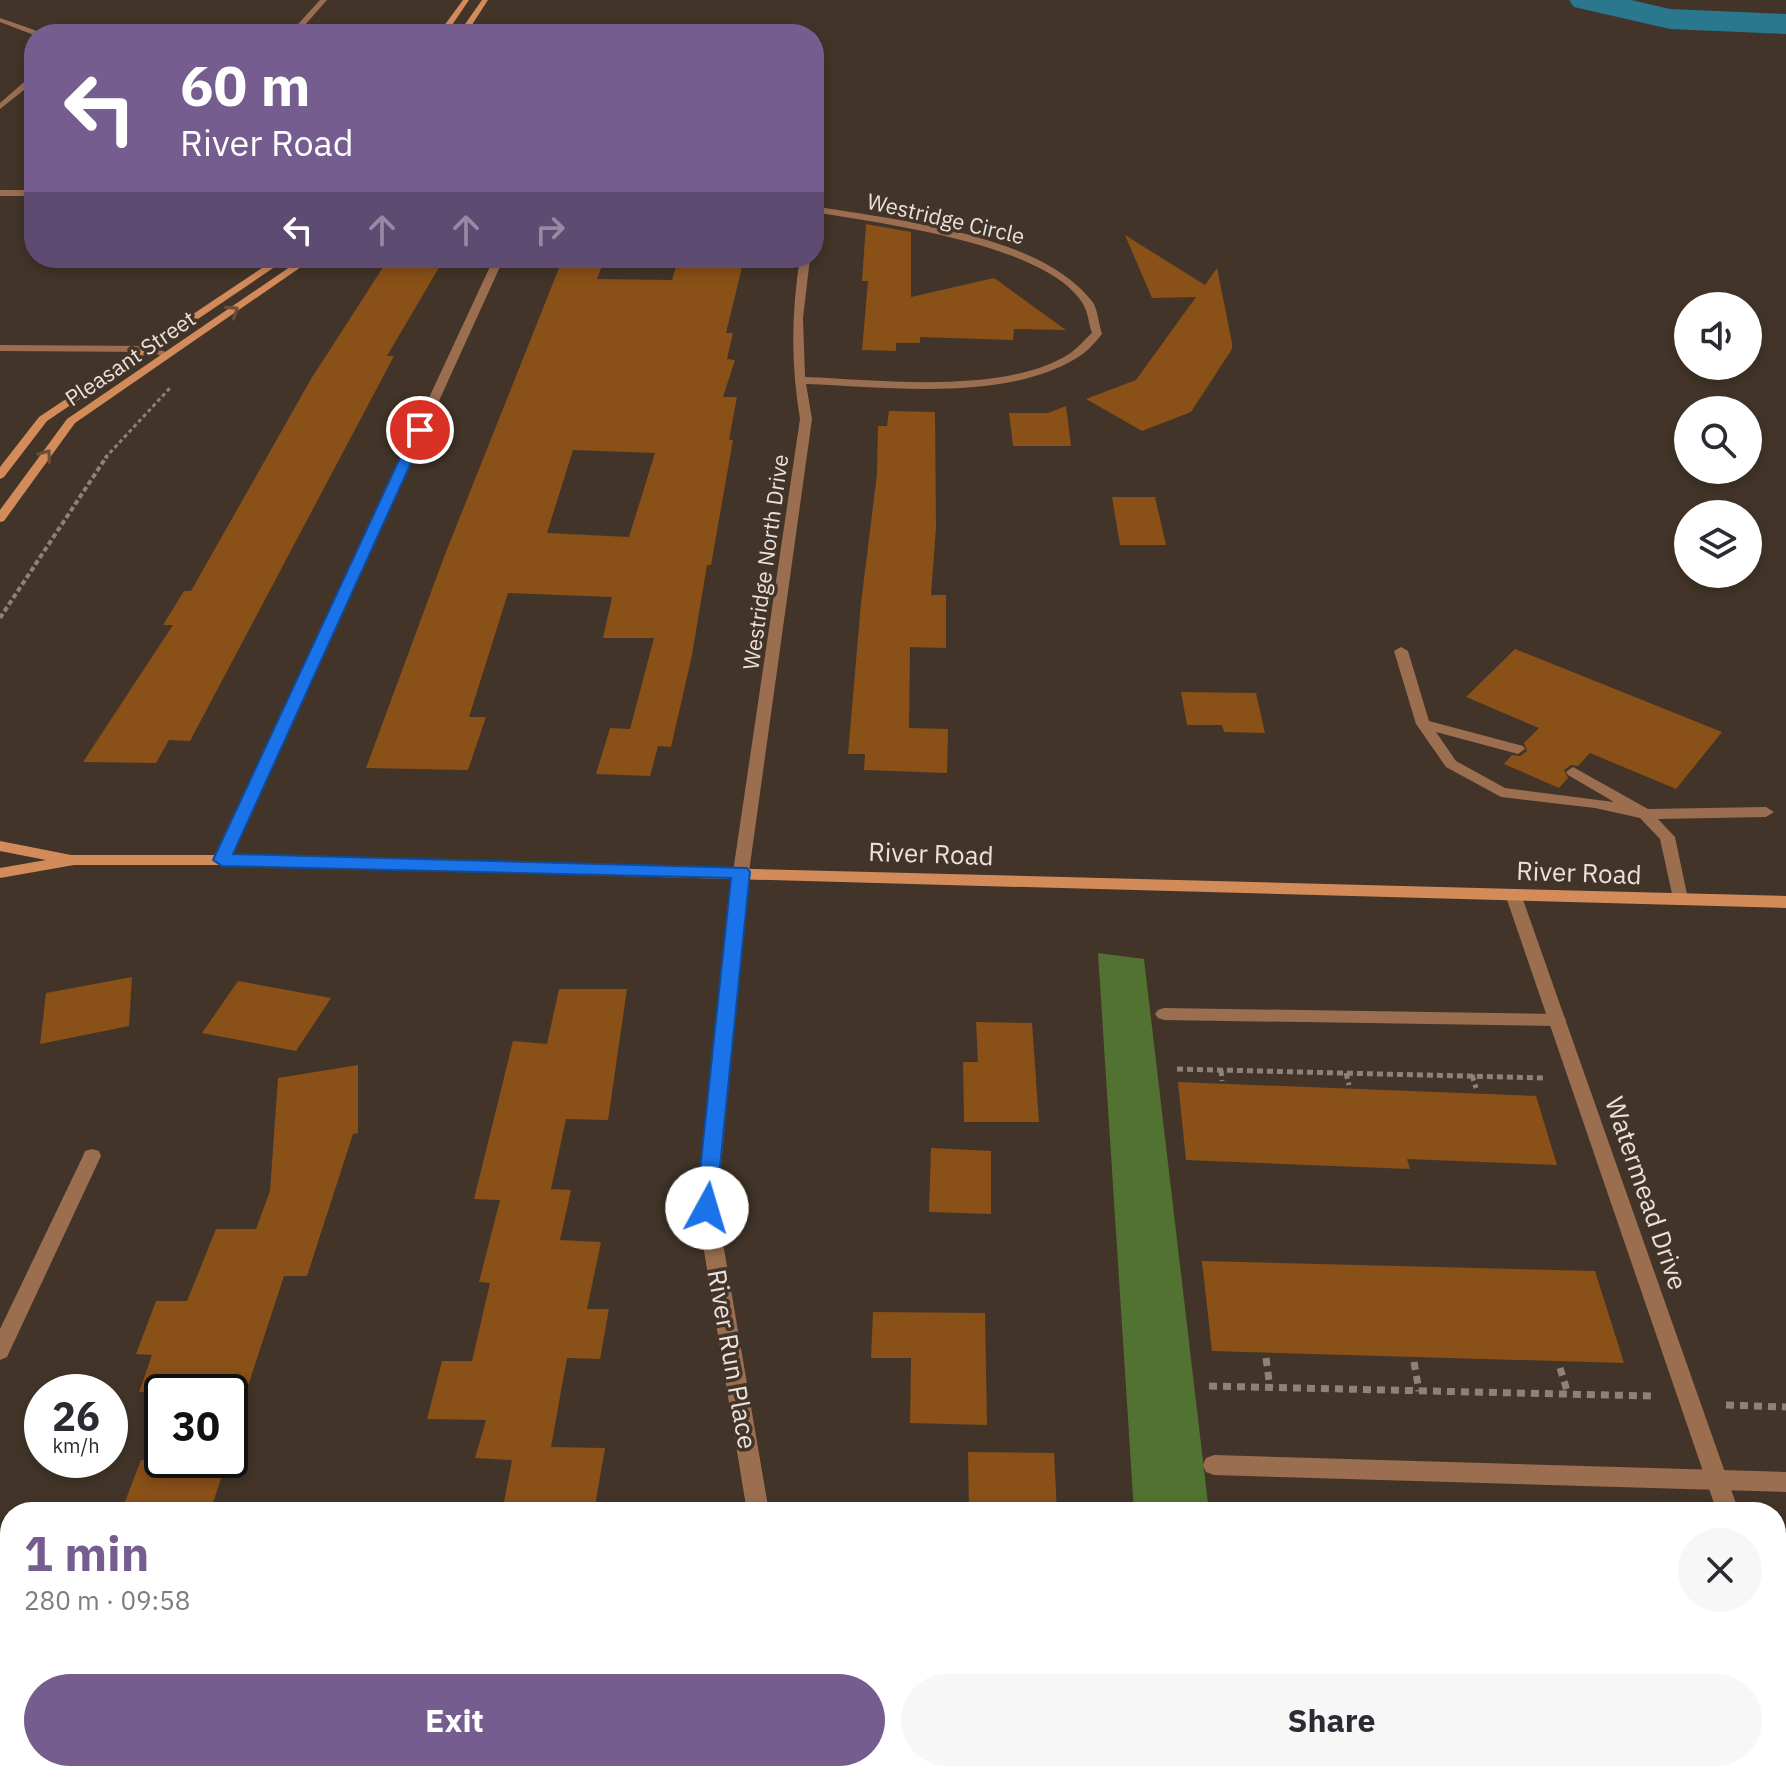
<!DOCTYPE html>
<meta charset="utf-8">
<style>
body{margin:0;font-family:"IBM Plex Sans",sans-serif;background:#f7f7f7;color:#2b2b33;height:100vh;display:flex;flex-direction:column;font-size:30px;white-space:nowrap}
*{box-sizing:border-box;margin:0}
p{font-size:26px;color:#7c7c81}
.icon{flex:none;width:44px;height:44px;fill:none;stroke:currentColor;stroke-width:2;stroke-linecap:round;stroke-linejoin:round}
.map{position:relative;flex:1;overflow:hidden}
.side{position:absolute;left:0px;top:1502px;width:1786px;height:280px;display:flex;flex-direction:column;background:#fff;border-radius:32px 32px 0 0;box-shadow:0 4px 12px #0003}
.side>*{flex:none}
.guide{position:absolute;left:24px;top:24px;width:800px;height:244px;border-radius:32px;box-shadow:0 4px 12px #0003;background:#755e8f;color:#fff;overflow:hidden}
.controls{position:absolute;left:1674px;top:292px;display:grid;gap:16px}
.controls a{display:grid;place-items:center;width:88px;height:88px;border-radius:50%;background:#fff;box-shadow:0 4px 12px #0003;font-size:40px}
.speed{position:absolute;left:24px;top:1374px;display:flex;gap:16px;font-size:40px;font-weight:700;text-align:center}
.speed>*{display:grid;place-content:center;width:104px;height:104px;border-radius:50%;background:#fff;box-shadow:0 4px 12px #0003;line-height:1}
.speed small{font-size:20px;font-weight:400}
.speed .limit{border:4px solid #111;border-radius:12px;background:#fff;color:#111}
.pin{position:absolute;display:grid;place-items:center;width:68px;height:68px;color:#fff;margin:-34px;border:4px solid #fff;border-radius:50%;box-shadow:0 2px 8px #0007}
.me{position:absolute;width:88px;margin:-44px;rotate:6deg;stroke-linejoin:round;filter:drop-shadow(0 0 6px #0008)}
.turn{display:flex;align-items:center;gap:28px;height:168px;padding:0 24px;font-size:36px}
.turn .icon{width:104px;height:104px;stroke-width:2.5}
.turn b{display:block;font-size:56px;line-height:68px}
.lanes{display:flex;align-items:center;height:76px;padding:0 24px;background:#0003;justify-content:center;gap:40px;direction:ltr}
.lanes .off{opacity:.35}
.round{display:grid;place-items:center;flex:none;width:84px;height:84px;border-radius:42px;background:#f7f7f7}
.overview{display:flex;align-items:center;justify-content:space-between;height:136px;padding:0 24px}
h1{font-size:48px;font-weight:700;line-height:60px;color:#755e8f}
.primary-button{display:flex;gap:16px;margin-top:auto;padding:16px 24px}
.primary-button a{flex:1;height:92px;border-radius:48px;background:#755e8f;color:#fff;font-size:32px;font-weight:700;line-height:92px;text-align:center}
.primary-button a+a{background:#f7f7f7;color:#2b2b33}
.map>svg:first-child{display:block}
.forest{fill:#517230}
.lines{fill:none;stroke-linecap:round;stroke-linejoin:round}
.river{fill:#29788d;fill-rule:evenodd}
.building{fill:#895018;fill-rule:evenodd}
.path-far3{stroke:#8e8278;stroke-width:3;stroke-dasharray:4 3;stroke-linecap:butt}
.path-far2{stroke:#8e8278;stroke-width:4;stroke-dasharray:5 3;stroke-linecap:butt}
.path-far1{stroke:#8e8278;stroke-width:5;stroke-dasharray:6 4;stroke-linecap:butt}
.path{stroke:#8e8278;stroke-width:7;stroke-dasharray:8 6;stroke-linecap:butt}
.service{fill:#9b6e4f;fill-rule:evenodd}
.minor{fill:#9b6e4f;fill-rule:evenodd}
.secondary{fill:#d38c59;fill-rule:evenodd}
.oneway{stroke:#6e4e37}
.route{fill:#1a73e8;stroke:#114b97;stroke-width:2}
.labels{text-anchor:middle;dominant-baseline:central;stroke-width:7;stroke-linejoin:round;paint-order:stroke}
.far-street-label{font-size:22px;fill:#ebe2db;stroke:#423428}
.street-label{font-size:26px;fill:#ebe2db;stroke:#423428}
</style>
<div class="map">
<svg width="1786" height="1782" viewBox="0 0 1786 1782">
<rect width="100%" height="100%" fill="#423428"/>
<path class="forest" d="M 1098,953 L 1144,959 L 1209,1512 L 1134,1512 Z
M 1151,1772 L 1612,1772 L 1615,1782 L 1152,1782 Z"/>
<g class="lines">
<path class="river" d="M 1569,0 L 1631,0 L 1670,9 L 1786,14 L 1786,34 L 1670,29 L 1574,7 Z"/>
</g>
<path class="building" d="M 866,224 L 911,232 L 911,297 L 994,278 L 1066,330 L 1014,329 L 1013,340 L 920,337 L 920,343 L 896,343 L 896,351 L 862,350 L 868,281 L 862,281 Z
M 1125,235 L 1205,285 L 1217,268 L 1232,343 L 1232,349 L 1191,412 L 1142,431 L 1086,399 L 1136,380 L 1196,297 L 1152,298 Z
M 389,258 L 444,259 L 387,356 L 394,356 L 190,741 L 169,740 L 156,763 L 83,762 L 173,625 L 163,625 L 184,591 L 191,591 L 311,379 Z
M 563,258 L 605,258 L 597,279 L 672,280 L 676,267 L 692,267 L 695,258 L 735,258 L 734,262 L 743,263 L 726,333 L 733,333 L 727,359 L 735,360 L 723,397 L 737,397 L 729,440 L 733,440 L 711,565 L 707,565 L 692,655 L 671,747 L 658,746 L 650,776 L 596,774 L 610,728 L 630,729 L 654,638 L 603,638 L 612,597 L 508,593 L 469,717 L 486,717 L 468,770 L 366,768 L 444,557 ZM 573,450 L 655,453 L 629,537 L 547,533 Z
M 1066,406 L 1071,446 L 1013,446 L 1009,413 L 1048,413 Z
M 889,411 L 935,412 L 936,527 L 931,595 L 946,595 L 946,648 L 910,647 L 909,728 L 948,729 L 947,773 L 864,770 L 865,754 L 848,754 L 861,603 L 877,474 L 878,426 L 887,426 Z
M 1112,497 L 1155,497 L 1166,545 L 1120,545 Z
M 1515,649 L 1722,732 L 1676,789 L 1590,753 L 1578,766 L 1571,765 L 1564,770 L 1568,778 L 1559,788 L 1504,764 L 1512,755 L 1520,756 L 1527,751 L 1524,743 L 1539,728 L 1466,697 Z
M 1181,692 L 1256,693 L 1265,733 L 1224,732 L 1222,725 L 1187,725 Z
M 132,977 L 129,1026 L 40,1044 L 46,993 Z
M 238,981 L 331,998 L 296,1051 L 202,1033 Z
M 559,989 L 627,989 L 608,1120 L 566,1119 L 551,1189 L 571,1190 L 560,1240 L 601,1242 L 587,1309 L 609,1309 L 600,1359 L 567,1358 L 551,1447 L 605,1448 L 594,1512 L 502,1512 L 512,1460 L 475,1458 L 486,1420 L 427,1419 L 442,1361 L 472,1361 L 490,1283 L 479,1282 L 500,1200 L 474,1199 L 513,1041 L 547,1044 Z
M 976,1022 L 1032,1023 L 1039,1122 L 964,1122 L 963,1062 L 978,1062 Z
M 358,1065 L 358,1133 L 353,1134 L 307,1276 L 284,1276 L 246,1392 L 139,1392 L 152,1355 L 136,1354 L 156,1301 L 187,1301 L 216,1229 L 256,1229 L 270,1191 L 278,1078 Z
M 1178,1082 L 1536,1096 L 1557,1165 L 1407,1159 L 1410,1169 L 1186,1160 Z
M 931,1148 L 991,1151 L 991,1214 L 929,1212 Z
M 1202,1261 L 1595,1271 L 1624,1363 L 1212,1351 Z
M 873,1312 L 985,1313 L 987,1425 L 910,1423 L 911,1358 L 871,1358 Z
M 968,1452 L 1054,1453 L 1057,1512 L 969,1512 Z
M 141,1460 L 227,1460 L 210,1512 L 121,1512 Z"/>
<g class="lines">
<path class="path-far3" d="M 105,458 L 170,388"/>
<path class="path-far2" d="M 0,618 L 107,456"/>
<path class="path-far1" d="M 1177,1069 L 1545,1078
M 1221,1070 L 1222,1081
M 1346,1073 L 1349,1085
M 1472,1075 L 1476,1088"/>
<path class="path" d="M 1266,1358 L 1270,1388
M 1414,1362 L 1419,1391
M 1560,1368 L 1568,1394
M 1209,1386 L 1651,1396
M 1726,1405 L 1786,1407
M 1776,1671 L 1786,1687
M 1776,1755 L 1786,1752
M 1776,1766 L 1783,1782"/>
<path class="service" d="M 1401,647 L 1408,651 L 1429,721 L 1523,746 L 1525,749 L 1518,754 L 1436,732 L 1456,761 L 1505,788 L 1614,802 L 1568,775 L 1566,772 L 1573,767 L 1648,809 L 1766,807 L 1774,812 L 1766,817 L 1658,819 L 1675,837 L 1688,899 L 1680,905 L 1674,903 L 1660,839 L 1640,818 L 1595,808 L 1501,797 L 1446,767 L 1416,724 L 1394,651 Z
M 1164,1008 L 1557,1014 L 1563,1015 L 1566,1020 L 1563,1025 L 1557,1026 L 1164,1020 L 1158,1018 L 1155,1014 L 1158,1010 Z
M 1214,1455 L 1786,1472 L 1786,1492 L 1214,1475 L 1206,1472 L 1203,1465 L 1206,1458 Z"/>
<path class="minor" d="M 320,0 L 327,0 L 297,34 L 289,34 Z
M 0,18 L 40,32 L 41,34 L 34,35 L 0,22 Z
M 31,76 L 34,76 L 34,82 L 0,109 L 0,103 Z
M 0,190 L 34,190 L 34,196 L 0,196 Z
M 814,206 C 894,220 1023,232 1082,290 C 1086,295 1091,299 1094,304 C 1098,313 1099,325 1102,334 C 1095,343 1085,354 1075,359 C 1002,402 888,387 806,384 L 812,419 L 749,872 L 717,1208 L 769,1512 L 747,1512 L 697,1208 L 733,872 L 800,419 C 791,366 791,313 800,258 L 810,258 L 803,318 L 805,377 C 880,380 1004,395 1069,354 C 1077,349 1084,340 1092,333 C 1089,325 1088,312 1083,304 C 1048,244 879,223 814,212 Z
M 494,258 L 504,258 L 230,860 L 228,864 L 216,864 L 214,860 Z
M 0,345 L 151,346 L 173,355 L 168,358 L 150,352 L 0,351 Z
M 1513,889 L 1521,894 L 1739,1512 L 1717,1512 L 1505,894 Z
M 92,1149 L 99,1151 L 101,1156 L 7,1357 L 0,1360 L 0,1329 L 83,1156 L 85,1151 Z
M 1776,1588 L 1786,1594 L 1786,1627 L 1776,1621 Z
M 770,1772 L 794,1772 L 794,1782 L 768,1782 Z"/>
<path class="secondary" d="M 463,0 L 469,0 L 446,34 L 438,34 Z
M 482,0 L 488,0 L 466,34 L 458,34 Z
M 277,258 L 288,258 L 47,421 L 4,477 L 0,479 L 0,467 L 39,417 Z
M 303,258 L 314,258 L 75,423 L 4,521 L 0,522 L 0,510 L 67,419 Z
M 0,841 L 71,855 L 222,855 L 1786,896 L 1786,908 L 222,865 L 74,865 L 0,878 L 0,868 L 46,860 L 0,851 Z"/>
</g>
<defs><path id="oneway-chevron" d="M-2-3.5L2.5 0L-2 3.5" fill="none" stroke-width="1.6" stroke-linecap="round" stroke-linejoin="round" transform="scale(2)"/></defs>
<g class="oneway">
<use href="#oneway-chevron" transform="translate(233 311) rotate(-34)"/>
<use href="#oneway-chevron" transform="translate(46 455) rotate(-54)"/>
</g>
<path class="route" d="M 420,426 L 426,430 L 233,854 L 747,868 L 750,872 L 715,1215 L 699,1215 L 696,1208 L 731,878 L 222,866 L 213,860 L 413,430 Z"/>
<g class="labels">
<g class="far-street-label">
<text transform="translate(946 218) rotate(13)">Westridge Circle</text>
<text transform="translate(130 358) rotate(-34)">Pleasant Street</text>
<text transform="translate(765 562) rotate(-82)">Westridge North Drive</text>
</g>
<g class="street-label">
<text transform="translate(931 853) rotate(2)">River Road</text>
<text transform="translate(1579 872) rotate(2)">River Road</text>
<text transform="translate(1647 1193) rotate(71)">Watermead Drive</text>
<text transform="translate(733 1359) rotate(80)">River Run Place</text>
</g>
</g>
</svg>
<div class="controls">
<a><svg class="icon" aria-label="sound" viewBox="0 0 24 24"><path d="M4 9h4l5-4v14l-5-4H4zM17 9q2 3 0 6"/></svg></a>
<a><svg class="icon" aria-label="search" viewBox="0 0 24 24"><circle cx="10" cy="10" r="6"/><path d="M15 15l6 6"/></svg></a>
<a><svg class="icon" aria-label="layers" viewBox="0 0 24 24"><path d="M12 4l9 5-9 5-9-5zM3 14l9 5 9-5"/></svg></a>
</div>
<div class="speed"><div>26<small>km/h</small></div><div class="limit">30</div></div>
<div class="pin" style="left:420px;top:430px;background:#d93025"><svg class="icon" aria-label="arrive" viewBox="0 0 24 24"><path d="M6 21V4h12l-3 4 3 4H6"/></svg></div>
<svg class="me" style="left:707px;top:1208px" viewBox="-20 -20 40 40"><circle r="19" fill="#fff"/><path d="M0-13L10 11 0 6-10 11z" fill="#1a73e8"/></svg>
<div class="guide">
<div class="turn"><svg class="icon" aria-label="left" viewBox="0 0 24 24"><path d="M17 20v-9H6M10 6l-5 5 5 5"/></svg><div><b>60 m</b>River Road</div></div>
<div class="lanes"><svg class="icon" aria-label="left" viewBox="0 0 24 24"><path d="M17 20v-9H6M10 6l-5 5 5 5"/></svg><svg class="icon off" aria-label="ahead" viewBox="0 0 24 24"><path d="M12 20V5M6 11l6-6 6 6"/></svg><svg class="icon off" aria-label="ahead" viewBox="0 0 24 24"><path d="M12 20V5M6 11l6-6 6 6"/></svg><svg class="icon off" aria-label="right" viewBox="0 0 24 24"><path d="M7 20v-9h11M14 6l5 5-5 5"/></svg></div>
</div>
<section class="side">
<div class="overview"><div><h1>1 min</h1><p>280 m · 09:58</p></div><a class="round"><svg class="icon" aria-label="close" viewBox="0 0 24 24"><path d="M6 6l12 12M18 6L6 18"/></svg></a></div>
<div class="primary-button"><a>Exit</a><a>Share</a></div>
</section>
</div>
